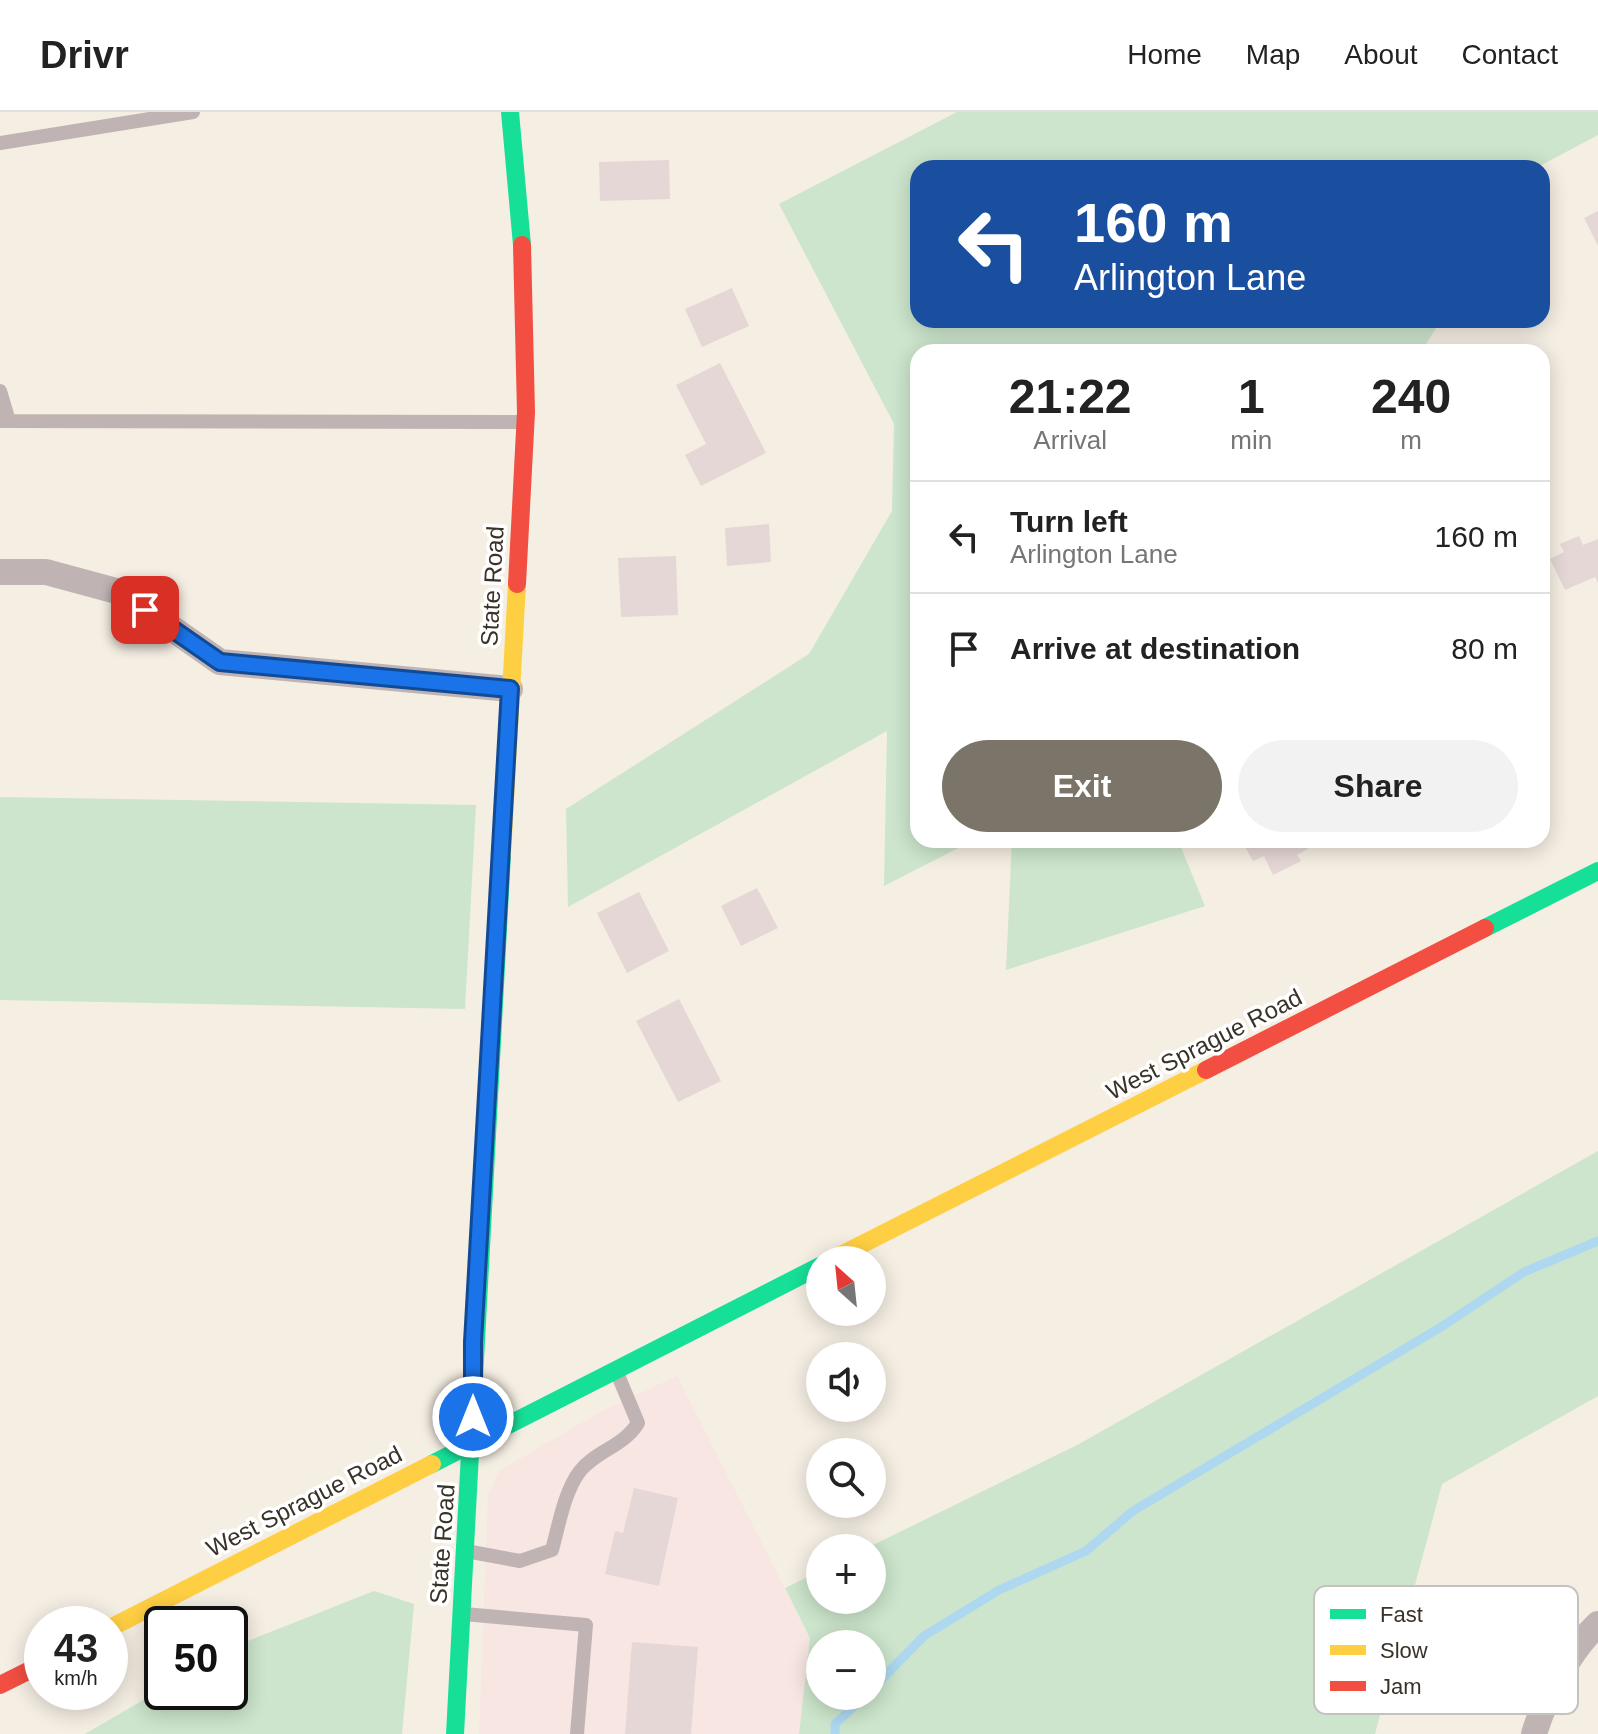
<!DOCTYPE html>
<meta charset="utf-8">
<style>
body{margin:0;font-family:Arial,sans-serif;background:#f2f2f2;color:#222;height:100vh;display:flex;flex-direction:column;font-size:30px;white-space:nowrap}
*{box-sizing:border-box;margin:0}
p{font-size:26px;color:#767676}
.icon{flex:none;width:44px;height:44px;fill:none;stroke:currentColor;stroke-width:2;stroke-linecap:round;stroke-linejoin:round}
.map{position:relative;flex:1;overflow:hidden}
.details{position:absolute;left:910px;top:232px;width:640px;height:504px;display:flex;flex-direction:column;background:#fff;border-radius:24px;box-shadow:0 4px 20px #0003}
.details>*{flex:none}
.top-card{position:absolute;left:910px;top:48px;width:640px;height:168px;border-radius:24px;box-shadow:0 4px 20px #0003;background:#1a4fa0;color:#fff;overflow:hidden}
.needle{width:52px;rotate:333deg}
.fabs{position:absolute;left:806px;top:1134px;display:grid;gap:16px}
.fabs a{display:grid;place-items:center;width:80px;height:80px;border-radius:50%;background:#fff;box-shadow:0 4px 20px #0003;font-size:40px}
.speed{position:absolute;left:24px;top:1494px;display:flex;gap:16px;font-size:40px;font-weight:700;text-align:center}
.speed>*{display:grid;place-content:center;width:104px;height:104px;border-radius:50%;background:#fff;box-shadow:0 4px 20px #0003;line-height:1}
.speed small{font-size:20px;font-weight:400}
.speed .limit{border:4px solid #111;border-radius:12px;background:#fff;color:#111}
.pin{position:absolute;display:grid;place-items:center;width:68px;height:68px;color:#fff;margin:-34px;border-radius:16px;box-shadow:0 4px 12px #0006}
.me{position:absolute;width:88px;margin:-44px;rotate:0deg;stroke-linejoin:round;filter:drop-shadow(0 0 6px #0008)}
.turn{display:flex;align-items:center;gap:28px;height:168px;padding:0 32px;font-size:36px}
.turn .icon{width:104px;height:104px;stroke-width:2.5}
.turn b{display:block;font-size:56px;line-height:68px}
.eta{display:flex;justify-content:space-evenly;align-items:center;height:136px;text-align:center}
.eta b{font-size:48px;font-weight:800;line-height:56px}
.action{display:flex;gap:16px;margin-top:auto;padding:16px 32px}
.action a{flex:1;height:92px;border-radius:48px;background:#7b7469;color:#fff;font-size:32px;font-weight:800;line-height:92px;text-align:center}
.action a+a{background:#f2f2f2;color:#222}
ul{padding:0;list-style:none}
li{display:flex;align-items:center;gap:24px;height:112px;padding:0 32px;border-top:2px solid #e0e0e0}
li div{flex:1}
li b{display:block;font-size:30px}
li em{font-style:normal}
header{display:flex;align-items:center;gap:48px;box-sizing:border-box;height:112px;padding:0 40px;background:#fff;border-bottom:2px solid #e0e0e0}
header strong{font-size:38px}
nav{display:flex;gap:44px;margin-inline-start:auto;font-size:28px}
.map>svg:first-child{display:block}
.commercial{fill:#f8e6e3}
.green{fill:#cce5cc;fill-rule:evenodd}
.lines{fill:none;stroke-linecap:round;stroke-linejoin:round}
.stream{stroke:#add8f0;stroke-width:9}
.building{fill:#e5d7d6}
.lane{stroke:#bfb4b3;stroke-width:14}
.street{stroke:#bfb4b3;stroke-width:26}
.fast{stroke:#16e098;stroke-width:18}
.slow{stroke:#ffcf43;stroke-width:18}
.jam{stroke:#f24e42;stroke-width:18}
.route-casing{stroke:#114b97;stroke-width:20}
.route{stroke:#1a73e8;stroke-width:14}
.labels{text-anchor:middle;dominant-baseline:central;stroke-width:7;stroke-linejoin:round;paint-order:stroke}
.street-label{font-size:24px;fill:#393228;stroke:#fff}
.key{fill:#fff;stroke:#c4c2be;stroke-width:2}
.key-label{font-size:22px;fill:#393228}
</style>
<header>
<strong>Drivr</strong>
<nav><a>Home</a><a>Map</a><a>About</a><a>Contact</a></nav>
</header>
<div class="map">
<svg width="1598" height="1622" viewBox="0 0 1598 1622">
<rect width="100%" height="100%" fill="#f5eee3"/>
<path class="commercial" d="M 677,1264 L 810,1526 L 799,1622 L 479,1622 L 488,1384 L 499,1359 L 602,1299 Z"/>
<path class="green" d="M 957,0 L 1598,0 L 1598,23 L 1536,56 L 918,56 L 918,208 L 1441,208 L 1421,240 L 918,240 L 918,728 L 974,728 L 884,774 L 887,619 L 568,795 L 566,697 L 809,542 L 892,399 L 894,312 L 779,92 Z
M 0,685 L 476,693 L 465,897 L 0,888 Z
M 1012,728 L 1178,728 L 1205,794 L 1006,858 Z
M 1598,1039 L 1598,1284 L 1442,1372 L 1375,1622 L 799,1622 L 810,1526 L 785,1476 L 820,1459 L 820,1488 L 872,1488 L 872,1436 L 867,1436 L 1079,1332 ZM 820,1532 L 872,1532 L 872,1584 L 820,1584 Z
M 374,1479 L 414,1492 L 402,1622 L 85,1622 L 162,1577 L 162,1580 L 230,1580 L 230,1536 Z"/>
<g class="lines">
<path class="stream" d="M 872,1577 L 924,1524 L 999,1478 L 1086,1439 L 1133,1399 L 1441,1215 L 1524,1160 L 1598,1129
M 835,1622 L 835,1612 L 865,1584"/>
</g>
<path class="building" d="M 669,48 L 670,87 L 600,89 L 599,50 Z
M 1598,99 L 1598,134 L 1584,106 Z
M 732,176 L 749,214 L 702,235 L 685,197 Z
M 720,251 L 766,341 L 701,374 L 685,343 L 706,332 L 676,273 Z
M 769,412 L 771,450 L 727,454 L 725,416 Z
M 1579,424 L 1583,433 L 1598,427 L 1598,471 L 1595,465 L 1565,478 L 1550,447 L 1564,440 L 1560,432 Z
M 676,444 L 678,503 L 621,505 L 618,446 Z
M 1254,728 L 1303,728 L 1308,737 L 1297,743 L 1301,749 L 1273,763 L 1264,744 L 1253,749 L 1244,733 Z
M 757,776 L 778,816 L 741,834 L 721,794 Z
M 639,780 L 669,839 L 627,861 L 597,801 Z
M 679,887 L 721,969 L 678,990 L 636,909 Z
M 634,1376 L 678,1386 L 659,1474 L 605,1462 L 615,1419 L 623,1421 Z
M 632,1530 L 698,1535 L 691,1622 L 625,1622 Z"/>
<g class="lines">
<path class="lane" d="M 0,31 L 193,0
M 0,279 L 9,309
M 0,309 L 526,310
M 466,1439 L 520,1449 L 552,1438 C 559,1413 564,1380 580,1359 C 596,1339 624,1334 638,1311 L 617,1261
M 464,1502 L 586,1513 L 577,1622"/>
<path class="street" d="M 0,460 L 46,460 L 120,480 L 220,550 L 510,577
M 1534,1622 C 1545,1585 1569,1539 1598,1512"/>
<path class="fast" d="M 510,0 L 522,133
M 1485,816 L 1598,759
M 432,1352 L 820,1154
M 455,1622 L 502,742"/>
<path class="slow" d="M 502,742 L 517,472
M 831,1148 L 1206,958
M 110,1516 L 432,1352"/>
<path class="jam" d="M 517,472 L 526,300 L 522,133
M 1206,958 L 1485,816
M 0,1573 L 42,1552"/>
</g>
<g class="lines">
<defs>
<path id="route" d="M 145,498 L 220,550 L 510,577 L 473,1230 L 473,1305"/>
</defs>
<use href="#route" class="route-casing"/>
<use href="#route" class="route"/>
</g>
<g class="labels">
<g class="street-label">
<text transform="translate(492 474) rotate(-87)">State Road</text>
<text transform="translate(1204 932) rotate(-27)">West Sprague Road</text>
<text transform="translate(304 1389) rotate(-27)">West Sprague Road</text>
<text transform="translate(442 1432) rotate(-86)">State Road</text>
</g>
</g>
<rect x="1314" y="1474" width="264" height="128" rx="12" class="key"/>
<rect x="1330" y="1497" width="36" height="10" fill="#16e098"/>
<rect x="1330" y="1533" width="36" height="10" fill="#ffcf43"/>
<rect x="1330" y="1569" width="36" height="10" fill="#f24e42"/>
<g class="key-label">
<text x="1380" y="1510">Fast</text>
<text x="1380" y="1546">Slow</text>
<text x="1380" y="1582">Jam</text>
</g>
</svg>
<div class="fabs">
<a><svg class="needle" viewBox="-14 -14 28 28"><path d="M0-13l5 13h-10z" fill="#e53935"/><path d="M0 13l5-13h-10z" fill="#767676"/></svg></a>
<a><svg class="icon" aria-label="sound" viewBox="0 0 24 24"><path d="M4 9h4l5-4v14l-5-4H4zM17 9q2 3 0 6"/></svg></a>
<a><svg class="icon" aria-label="search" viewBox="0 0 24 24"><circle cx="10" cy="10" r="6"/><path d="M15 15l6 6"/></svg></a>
<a>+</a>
<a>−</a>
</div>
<div class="speed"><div>43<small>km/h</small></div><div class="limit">50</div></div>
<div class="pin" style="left:145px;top:498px;background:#d93025"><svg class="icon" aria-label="arrive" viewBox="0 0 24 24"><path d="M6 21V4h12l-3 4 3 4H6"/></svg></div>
<svg class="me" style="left:473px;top:1305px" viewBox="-20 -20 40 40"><circle r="17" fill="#1a73e8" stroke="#fff" stroke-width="3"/><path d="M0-11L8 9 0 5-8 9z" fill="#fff"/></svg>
<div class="top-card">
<div class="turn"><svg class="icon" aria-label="left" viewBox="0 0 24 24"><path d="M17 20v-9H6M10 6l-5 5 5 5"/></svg><div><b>160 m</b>Arlington Lane</div></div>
</div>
<section class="details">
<div class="eta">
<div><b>21:22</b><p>Arrival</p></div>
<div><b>1</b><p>min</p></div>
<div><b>240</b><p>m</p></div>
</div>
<ul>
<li><svg class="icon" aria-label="left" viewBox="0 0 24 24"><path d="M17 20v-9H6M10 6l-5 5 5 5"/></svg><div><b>Turn left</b><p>Arlington Lane</p></div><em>160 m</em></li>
<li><svg class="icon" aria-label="arrive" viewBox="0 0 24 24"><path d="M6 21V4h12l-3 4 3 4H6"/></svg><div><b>Arrive at destination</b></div><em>80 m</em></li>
</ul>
<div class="action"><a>Exit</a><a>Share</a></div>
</section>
</div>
